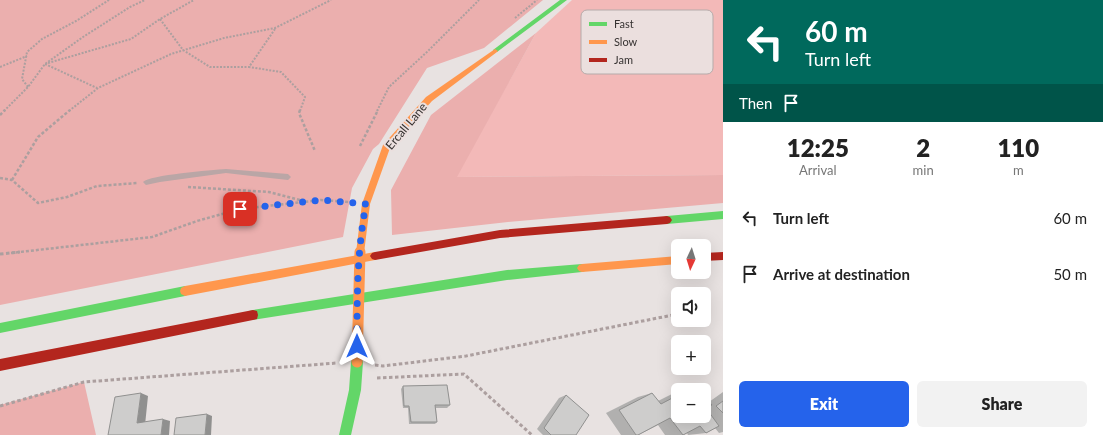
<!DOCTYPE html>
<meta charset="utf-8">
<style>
body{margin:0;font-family:Lato,sans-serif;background:#f2f2f2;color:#222;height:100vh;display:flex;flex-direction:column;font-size:15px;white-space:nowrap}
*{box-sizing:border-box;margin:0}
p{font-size:13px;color:#767676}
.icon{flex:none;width:22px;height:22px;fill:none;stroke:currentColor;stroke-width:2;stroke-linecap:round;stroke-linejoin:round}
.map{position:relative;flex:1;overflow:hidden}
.panel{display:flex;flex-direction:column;background:#fff;width:380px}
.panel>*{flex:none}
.banner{background:#00695c;color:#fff;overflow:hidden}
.needle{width:26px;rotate:184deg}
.tools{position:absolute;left:671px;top:239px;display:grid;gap:8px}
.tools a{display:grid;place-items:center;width:40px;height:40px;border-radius:6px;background:#fff;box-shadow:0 4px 16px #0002;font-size:20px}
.pin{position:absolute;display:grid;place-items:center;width:34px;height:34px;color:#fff;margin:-17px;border-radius:8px;box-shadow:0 2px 6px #0006}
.me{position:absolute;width:44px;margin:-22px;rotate:0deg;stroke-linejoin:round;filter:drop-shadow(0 0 3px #0008)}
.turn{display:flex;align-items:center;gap:14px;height:84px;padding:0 16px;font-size:18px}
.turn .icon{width:52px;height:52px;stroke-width:2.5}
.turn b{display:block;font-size:28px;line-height:34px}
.then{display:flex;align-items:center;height:38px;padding:0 16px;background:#0003;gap:8px;font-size:15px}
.eta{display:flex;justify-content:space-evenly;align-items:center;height:68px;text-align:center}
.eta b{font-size:24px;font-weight:800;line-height:28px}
.primary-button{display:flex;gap:8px;margin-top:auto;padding:8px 16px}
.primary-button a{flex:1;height:46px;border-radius:6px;background:#2563eb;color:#fff;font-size:16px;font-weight:800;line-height:46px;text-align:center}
.primary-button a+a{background:#f2f2f2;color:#222}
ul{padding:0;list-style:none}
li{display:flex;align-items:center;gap:12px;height:56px;padding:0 16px}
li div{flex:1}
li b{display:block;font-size:15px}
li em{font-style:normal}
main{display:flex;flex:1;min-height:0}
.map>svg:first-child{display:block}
.green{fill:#f3b9b8}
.forest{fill:#ebafae}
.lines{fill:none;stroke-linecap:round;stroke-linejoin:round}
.path-far2{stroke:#ac9f9f;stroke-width:2;stroke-dasharray:2 1.5;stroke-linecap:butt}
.path-far1{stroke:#ac9f9f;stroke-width:2.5;stroke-dasharray:3 2;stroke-linecap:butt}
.path{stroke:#ac9f9f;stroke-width:3;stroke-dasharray:3.5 2.5;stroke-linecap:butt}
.lane{fill:#baa6a6;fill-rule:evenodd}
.fast{fill:#63d668;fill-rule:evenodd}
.slow{fill:#ff974d;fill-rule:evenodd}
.jam{fill:#b3261e;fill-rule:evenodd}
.slow-bridge-far1{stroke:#ff974d;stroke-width:8}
.slow-bridge{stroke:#ff974d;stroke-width:11}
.wall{fill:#b1b0af}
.shaded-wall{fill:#90908f}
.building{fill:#cecdcc;stroke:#90908f}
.route{stroke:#2563eb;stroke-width:7;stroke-dasharray:0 12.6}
.labels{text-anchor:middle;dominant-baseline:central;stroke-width:4;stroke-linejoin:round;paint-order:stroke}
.street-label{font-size:12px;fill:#363231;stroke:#ebdfde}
.key{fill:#ebdfde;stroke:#b5abaa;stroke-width:1}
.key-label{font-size:11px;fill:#363231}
</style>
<main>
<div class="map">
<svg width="723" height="435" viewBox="0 0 723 435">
<rect width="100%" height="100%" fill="#e8e2e1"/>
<path class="green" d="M 572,0 L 723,0 L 723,175 L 456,177 L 536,33 Z"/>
<path class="forest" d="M 0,0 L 543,0 L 484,48 L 427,68 L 379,144 L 373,149 L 352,188 L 343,237 L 0,305 Z
M 536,33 L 457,177 L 723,175 L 723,203 L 508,222 L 392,235 L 391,190 L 431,115 Z
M 84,382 L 96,435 L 0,435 L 0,405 Z"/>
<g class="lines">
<path class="path-far2" d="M 515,18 L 537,0
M 160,19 L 183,50 L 210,67 L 249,67
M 275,29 L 249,67 L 281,72 L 305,97 L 300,111
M 48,63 L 131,39 L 160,19 L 194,0
M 45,64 L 97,88
M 0,67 L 27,56
M 28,87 L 22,79 L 27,52 L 42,39 L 76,21 L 109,0
M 4,111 L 28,87 L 45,64 L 83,37 L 130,7 L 145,0
M 69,111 L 98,88 L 171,54 L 224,38 L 275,28 L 331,0
M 377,111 L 389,87 L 428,51 L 479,0"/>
<path class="path-far1" d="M 300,110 L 299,113 L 315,151
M 0,115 L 5,110
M 360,146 L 378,110
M 0,178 L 12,180 L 38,203 L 67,197 L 97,186 L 138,183
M 12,180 L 38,137 L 70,110
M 188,187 L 269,192 L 304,201
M 11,253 L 152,237 L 197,221 L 240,209 L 321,200 L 349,202"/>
<path class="path" d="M 0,254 L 20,252
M 375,365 L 383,366 L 466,356 L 678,314
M 377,378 L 464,374 L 532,435
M 0,406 L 84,382 L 337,363"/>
<path class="lane" d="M 226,169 L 288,174 L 291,177 L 288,180 L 226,173 L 160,182 L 146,185 L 143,182 C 149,175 212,170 226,169 Z"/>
<path class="fast" d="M 560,0 L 567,0 L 497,52 L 493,52 L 493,50 Z
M 723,211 L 723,219 L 667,224 L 664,223 L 662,220 L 664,217 L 667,216 Z
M 582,264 L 585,265 L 587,268 L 585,271 L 582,272 L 507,280 L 253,320 L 249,319 L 248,315 L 249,311 L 253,310 L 507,270 Z
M 185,286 L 189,288 L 190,291 L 189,294 L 185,296 L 0,333 L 0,323 Z
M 357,356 L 361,358 L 363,362 L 361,390 L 351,435 L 339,435 L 349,390 L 351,362 L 353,358 Z"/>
<path class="slow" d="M 495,49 L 498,51 L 497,52 L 432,101 L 390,148 L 370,204 L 369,207 L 363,207 L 362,204 L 383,145 L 426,97 Z
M 375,252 L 378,253 L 380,256 L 378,259 L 375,260 L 185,296 L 181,294 L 180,291 L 181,288 L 185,286 Z
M 678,256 L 678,264 L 582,272 L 579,271 L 577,268 L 579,265 L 582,264 Z"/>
<path class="jam" d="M 667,216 L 670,217 L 672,220 L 670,223 L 667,224 L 500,238 L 375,260 L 372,259 L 370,256 L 372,253 L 375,252 L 500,230 Z
M 723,252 L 723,260 L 704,261 L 704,253 Z
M 253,310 L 257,311 L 258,315 L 257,319 L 253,320 L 0,371 L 0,359 Z"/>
<path class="slow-bridge-far1" d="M 360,253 L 366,204"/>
<path class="slow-bridge" d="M 357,362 L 360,252"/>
</g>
<path class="wall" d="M 403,386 L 450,405 L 447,408 L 436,408 L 437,422 L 435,424 L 409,424 L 408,408 L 403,408 L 401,389 Z
M 678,392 L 678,416 L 704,396 L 709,402 L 723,392 L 723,432 L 719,433 L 715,428 L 706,433 L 688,435 L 687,433 L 683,435 L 665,435 L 658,425 L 638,435 L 621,435 L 606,413 L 638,397 L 652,393 L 658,401 L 674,393 Z
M 566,395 L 576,435 L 543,435 L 537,429 L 559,398 Z"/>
<path class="shaded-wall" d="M 141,393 L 148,396 L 145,425 L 137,423 Z
M 207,414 L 212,416 L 211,435 L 205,435 Z
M 163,419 L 170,421 L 169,435 L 161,435 Z"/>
<path class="building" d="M 447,385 L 450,405 L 435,405 L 437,422 L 411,422 L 409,406 L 404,406 L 403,386 Z
M 141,393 L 137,423 L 163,419 L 161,435 L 108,435 L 115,397 Z
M 652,393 L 661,404 L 678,395 L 678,416 L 704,416 L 704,396 L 712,405 L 706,408 L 719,426 L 706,433 L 700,426 L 683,435 L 670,418 L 638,435 L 636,435 L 619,410 Z
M 566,395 L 589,415 L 576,435 L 551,435 L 544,428 Z
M 723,401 L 723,413 L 716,406 Z
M 207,414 L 205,435 L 174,435 L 176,418 Z"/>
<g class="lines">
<path class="route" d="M 240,209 L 321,200 L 366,204 C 357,251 357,298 357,346"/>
</g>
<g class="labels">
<g class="street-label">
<text transform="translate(406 126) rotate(-50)">Ercall Lane</text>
</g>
</g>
<rect x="581" y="10" width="132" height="64" rx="6" class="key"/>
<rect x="589" y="22" width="18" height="4" fill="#63d668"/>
<rect x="589" y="40" width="18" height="4" fill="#ff974d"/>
<rect x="589" y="58" width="18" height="4" fill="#b3261e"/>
<g class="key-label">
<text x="614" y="28">Fast</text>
<text x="614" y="46">Slow</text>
<text x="614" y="64">Jam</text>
</g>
</svg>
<div class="tools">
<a><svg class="needle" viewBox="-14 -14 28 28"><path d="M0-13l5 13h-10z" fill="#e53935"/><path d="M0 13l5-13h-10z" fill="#767676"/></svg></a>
<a><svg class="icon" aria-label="sound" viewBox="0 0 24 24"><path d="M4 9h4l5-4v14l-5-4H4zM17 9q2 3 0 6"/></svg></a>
<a>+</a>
<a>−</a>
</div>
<div class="pin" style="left:240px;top:209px;background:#d93025"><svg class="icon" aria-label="arrive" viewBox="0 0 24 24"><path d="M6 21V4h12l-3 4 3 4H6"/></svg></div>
<svg class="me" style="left:357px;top:346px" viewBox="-20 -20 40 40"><path d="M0-17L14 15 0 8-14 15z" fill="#2563eb" stroke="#fff" stroke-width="4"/></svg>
</div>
<section class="panel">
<div class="banner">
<div class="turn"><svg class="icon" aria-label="left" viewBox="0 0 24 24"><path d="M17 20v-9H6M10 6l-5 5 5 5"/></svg><div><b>60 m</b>Turn left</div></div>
<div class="then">Then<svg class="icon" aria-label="arrive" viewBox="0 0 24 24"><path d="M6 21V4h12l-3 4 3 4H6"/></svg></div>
</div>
<div class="eta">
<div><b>12:25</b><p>Arrival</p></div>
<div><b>2</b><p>min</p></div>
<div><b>110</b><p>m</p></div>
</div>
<ul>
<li><svg class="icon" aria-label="left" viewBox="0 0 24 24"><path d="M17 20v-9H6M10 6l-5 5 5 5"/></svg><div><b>Turn left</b></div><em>60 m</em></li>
<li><svg class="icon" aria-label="arrive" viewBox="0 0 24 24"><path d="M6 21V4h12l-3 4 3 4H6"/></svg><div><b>Arrive at destination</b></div><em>50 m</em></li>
</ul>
<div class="primary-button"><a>Exit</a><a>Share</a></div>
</section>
</main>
